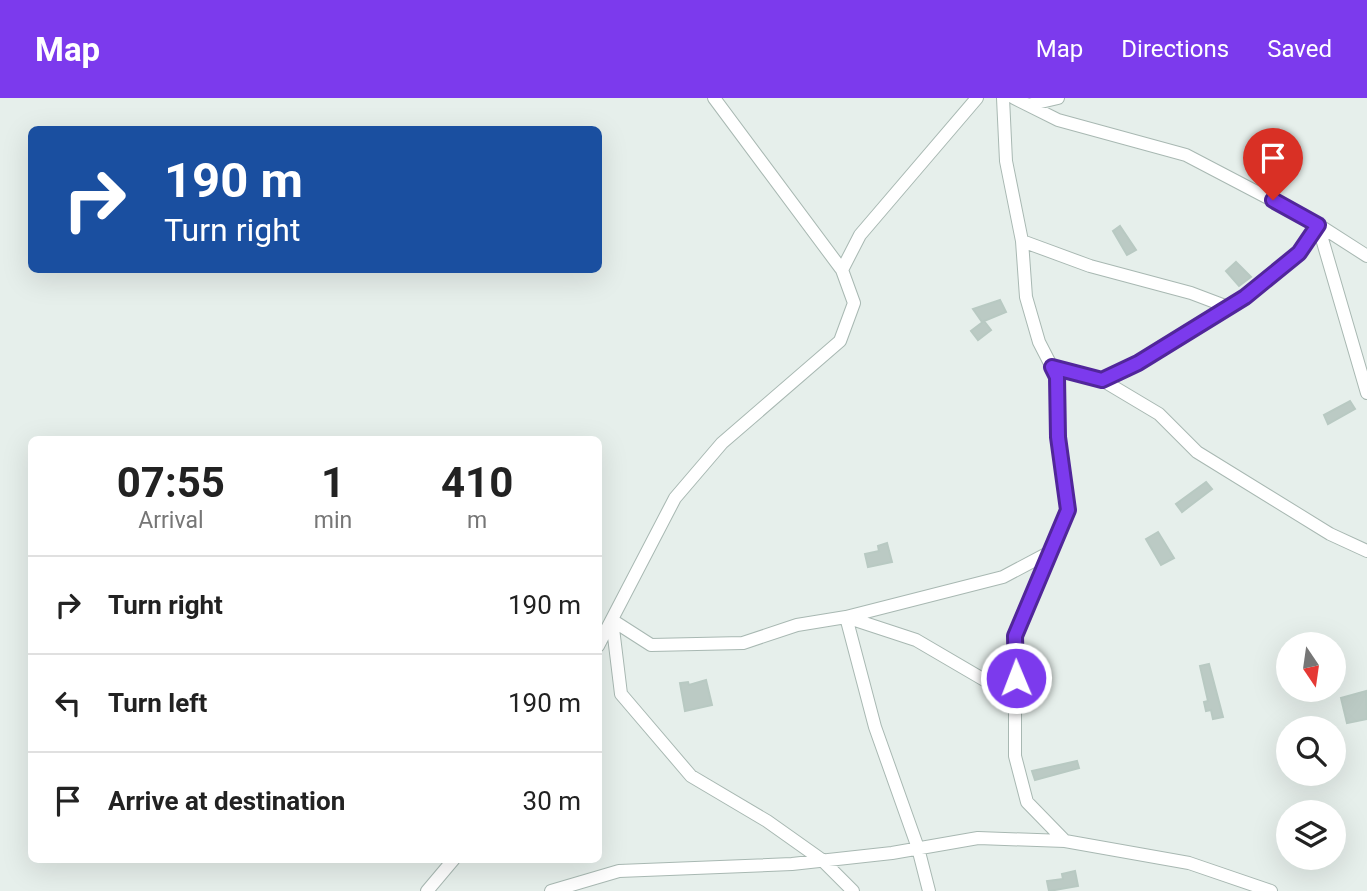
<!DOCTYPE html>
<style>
body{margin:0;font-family:Roboto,sans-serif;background:#f6f6f6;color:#222;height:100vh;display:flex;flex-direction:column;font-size:26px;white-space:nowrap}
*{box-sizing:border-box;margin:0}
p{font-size:23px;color:#767676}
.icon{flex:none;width:38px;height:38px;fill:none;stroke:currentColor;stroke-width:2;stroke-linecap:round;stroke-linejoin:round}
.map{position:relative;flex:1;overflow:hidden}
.drawer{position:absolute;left:28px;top:338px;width:574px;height:427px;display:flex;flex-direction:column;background:#fff;border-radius:10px;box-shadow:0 7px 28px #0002}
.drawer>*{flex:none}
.guide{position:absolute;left:28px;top:28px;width:574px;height:147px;border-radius:10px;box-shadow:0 7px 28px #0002;background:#1a4fa0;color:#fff;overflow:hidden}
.needle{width:46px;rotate:167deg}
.tools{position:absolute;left:1276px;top:534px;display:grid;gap:14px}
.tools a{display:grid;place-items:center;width:70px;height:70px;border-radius:50%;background:#fff;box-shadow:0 7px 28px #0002;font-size:35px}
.pin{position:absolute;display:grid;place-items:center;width:60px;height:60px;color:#fff;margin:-72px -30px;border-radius:50% 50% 50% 0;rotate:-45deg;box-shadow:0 0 7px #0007}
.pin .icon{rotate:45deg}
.me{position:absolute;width:77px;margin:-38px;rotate:359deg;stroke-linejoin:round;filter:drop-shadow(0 0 5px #0008)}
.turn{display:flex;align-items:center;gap:24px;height:147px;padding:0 21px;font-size:32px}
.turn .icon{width:91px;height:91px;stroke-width:2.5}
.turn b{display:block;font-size:49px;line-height:60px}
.eta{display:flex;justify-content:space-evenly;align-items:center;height:119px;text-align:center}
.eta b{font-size:42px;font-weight:700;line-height:49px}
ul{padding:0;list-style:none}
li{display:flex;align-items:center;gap:21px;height:98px;padding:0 21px;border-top:2px solid #e0e0e0}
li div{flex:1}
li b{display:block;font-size:26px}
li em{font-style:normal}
header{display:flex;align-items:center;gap:42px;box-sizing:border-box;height:98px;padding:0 35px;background:#7c3aed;color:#fff}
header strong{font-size:33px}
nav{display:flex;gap:38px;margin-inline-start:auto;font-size:24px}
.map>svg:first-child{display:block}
.building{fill:#bbcac4;stroke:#b8c9c2;stroke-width:2}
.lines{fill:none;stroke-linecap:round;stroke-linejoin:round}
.minor-casing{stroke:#a8b8b2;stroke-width:14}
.minor{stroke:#fff;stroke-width:12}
.route-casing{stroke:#51269a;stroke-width:18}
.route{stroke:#7c3aed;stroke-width:12}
</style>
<header>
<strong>Map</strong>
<nav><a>Map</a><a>Directions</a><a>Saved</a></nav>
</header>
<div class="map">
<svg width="1367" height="793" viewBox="0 0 1367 793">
<rect width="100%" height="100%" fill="#e6efeb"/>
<path class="building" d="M 1120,128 L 1136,152 L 1127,157 L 1113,133 Z
M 1236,164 L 1251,179 L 1239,188 L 1226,173 Z
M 1000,202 L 1006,214 L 984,223 L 991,232 L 978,242 L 971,233 L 984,223 L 982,224 L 973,211 Z
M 1350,303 L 1355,311 L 1328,326 L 1324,317 Z
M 1206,384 L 1212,391 L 1182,414 L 1176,406 Z
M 1158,434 L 1174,460 L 1161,467 L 1146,441 Z
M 887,445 L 892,464 L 868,469 L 865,456 L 879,453 L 878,448 Z
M 1209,566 L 1223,619 L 1213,621 L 1211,612 L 1206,613 L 1204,604 L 1208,603 L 1200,568 Z
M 706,582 L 712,607 L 685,613 L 680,585 L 688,584 L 689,587 Z
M 1366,593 L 1367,621 L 1347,625 L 1341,600 Z
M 1077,663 L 1079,670 L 1035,682 L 1032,673 Z
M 1075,773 L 1078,788 L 1049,793 L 1047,783 L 1063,781 L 1062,776 Z"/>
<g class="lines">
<defs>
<path id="minor" d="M 1003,0 L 1006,63 L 1022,143 L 1026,199 L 1039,244 L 1057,279 L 1058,339 L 1068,413 L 1015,538 L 1015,658 L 1027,704 L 1065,743 L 1189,765 L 1271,793
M 1014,0 L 1058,22 L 1186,57 L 1314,124 L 1367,158
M 1028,7 L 1058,0
M 1022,143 L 1090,168 L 1191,195 L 1228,209
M 842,172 L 860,137 L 977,0
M 1052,269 L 1102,282 L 1138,265 L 1245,199 L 1299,155 L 1318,127 L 1367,295
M 1102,282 L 1159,316 L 1197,354 L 1330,436 L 1367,453
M 612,522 L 651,547 L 743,545 L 797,527 L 846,519 L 875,629 L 918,750 L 929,793
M 612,522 L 621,596 L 691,678 L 767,723 L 822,762 L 853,793
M 598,548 L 675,400 L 722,345 L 840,243 L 854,205 L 842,172 L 714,0
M 1017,601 L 916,542 L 846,519 L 1003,479 L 1052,453
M 427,793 L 454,761
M 551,793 L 619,773 L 792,766 L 892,755 L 978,740 L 1065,743"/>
</defs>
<use href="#minor" class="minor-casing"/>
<use href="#minor" class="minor"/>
</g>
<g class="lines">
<defs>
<path id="route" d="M 1016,580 L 1015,538 L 1068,412 L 1058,339 L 1057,279 L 1052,269 L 1102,282 L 1138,265 L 1245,199 L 1299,155 L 1318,127 L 1273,102"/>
</defs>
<use href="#route" class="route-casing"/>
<use href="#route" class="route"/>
</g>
</svg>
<div class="tools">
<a><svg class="needle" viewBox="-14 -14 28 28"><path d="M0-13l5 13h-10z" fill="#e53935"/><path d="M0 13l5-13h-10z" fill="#767676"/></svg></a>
<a><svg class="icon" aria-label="search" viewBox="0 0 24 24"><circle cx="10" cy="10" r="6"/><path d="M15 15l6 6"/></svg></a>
<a><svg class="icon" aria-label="layers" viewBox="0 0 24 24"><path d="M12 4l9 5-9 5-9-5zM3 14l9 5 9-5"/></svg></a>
</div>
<div class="pin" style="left:1273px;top:102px;background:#d93025"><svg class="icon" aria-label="arrive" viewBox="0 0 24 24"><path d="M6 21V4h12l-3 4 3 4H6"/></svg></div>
<svg class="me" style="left:1016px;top:580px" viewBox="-20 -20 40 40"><circle r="17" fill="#7c3aed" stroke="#fff" stroke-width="3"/><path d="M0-11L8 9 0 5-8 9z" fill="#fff"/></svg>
<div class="guide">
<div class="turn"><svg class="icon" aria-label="right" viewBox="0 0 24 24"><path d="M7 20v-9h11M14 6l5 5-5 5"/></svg><div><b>190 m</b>Turn right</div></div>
</div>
<section class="drawer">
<div class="eta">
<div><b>07:55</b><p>Arrival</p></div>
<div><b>1</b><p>min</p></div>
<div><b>410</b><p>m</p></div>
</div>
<ul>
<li><svg class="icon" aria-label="right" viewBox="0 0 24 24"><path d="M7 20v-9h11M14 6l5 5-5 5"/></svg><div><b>Turn right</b></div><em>190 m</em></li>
<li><svg class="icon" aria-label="left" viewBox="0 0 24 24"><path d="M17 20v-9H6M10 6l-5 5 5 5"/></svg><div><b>Turn left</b></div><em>190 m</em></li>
<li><svg class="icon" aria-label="arrive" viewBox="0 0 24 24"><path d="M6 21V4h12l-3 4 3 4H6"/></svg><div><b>Arrive at destination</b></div><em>30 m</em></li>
</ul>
</section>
</div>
